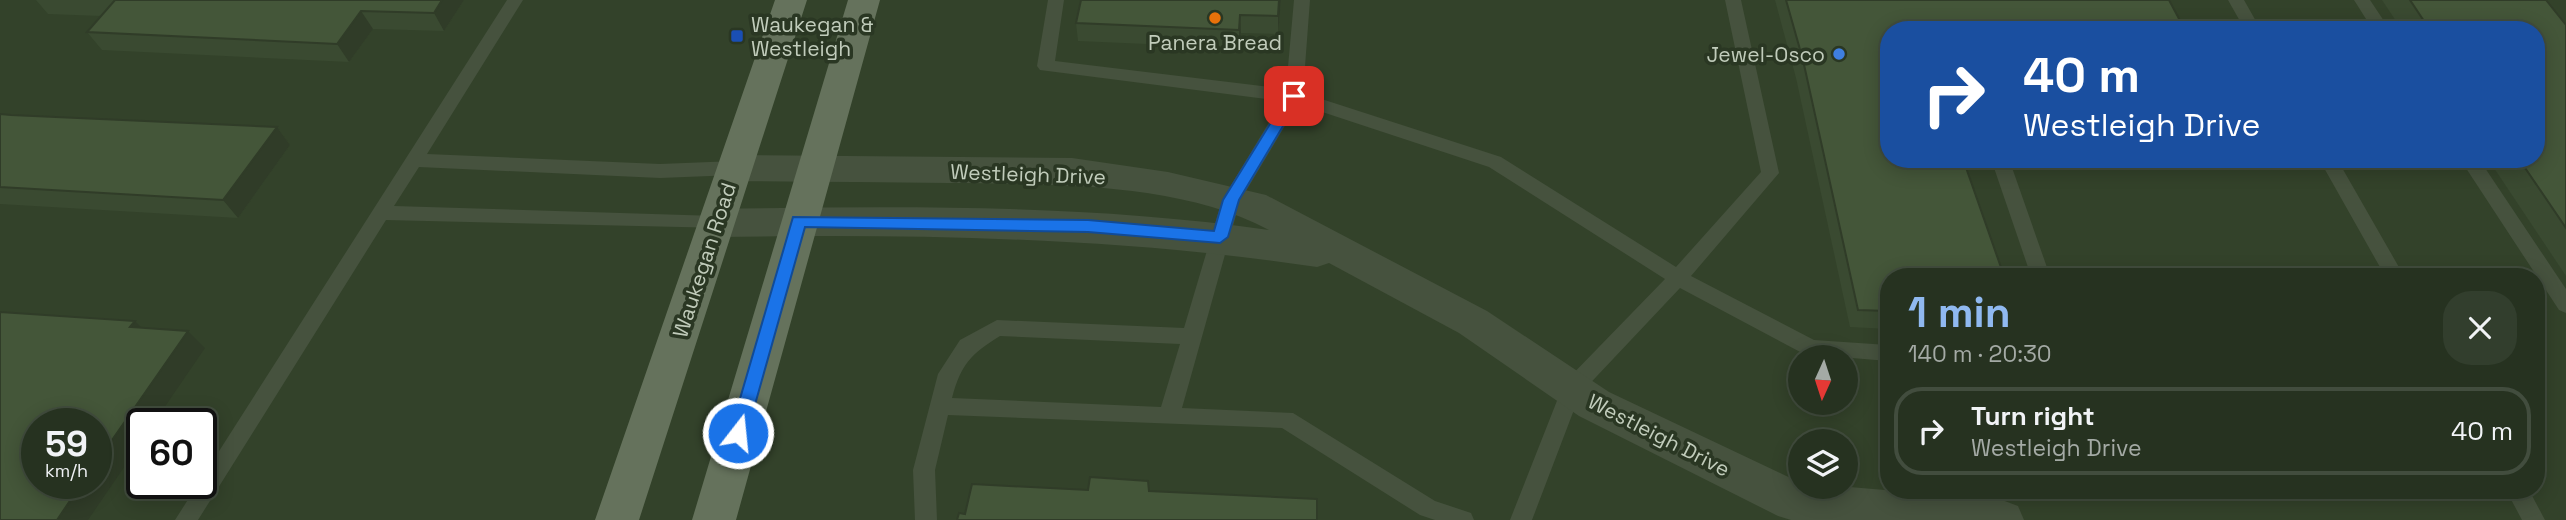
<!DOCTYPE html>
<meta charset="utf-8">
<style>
body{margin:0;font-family:"Space Grotesk",sans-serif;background:#323e2d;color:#f1f3f6;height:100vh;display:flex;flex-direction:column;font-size:26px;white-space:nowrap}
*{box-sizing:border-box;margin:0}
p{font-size:23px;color:#a4aaa5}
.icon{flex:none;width:38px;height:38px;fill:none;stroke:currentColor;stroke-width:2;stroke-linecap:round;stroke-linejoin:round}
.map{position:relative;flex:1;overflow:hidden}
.sheet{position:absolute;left:1880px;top:268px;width:665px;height:231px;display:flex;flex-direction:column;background:#263220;border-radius:28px;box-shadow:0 4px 18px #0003,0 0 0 2px #424d3e}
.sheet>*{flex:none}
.hud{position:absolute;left:1880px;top:21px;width:665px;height:147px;border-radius:28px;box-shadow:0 4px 18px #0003,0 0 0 2px #424d3e;background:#1a4fa0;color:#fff;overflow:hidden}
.needle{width:46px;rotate:183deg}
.tools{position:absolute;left:1788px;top:345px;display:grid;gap:14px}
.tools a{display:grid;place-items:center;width:70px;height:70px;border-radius:50%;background:#263220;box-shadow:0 4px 18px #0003,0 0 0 2px #424d3e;font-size:35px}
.speed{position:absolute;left:21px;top:408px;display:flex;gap:14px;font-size:35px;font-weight:700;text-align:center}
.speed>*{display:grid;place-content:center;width:91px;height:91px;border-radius:50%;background:#263220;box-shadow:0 4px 18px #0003,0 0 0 2px #424d3e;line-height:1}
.speed small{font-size:18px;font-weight:400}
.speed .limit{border:4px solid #111;border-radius:10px;background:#fff;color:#111}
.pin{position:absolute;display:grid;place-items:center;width:60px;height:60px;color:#fff;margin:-30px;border-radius:14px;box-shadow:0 4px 10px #0006}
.me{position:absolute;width:77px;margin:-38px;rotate:16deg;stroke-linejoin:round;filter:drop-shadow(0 0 5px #0008)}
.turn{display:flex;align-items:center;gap:24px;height:147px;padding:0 28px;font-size:32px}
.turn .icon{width:91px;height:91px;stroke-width:2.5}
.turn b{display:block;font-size:49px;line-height:60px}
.round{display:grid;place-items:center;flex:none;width:74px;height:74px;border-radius:28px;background:#323e2d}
.headline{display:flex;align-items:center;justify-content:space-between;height:119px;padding:0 28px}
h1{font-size:42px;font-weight:600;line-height:52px;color:#90b9f0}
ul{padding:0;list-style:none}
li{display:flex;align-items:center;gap:21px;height:88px;margin:0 14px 10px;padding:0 14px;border:4px solid #424d3e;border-radius:28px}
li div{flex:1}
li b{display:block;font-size:26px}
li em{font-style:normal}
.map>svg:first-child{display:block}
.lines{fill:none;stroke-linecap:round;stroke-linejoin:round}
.lane{fill:#46523e;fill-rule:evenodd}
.street{fill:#46523e;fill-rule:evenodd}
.primary{fill:#65725c;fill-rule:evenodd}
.wall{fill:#3a4a31}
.shaded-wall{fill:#303c28}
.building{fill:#445639;stroke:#303c28;stroke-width:2}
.route{fill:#1a73e8;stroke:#114b97;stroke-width:2}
.food-dot{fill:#e8710a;stroke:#2a3723;stroke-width:2.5}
.transit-dot{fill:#1a4fb4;stroke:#2a3723;stroke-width:2.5}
.shop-dot{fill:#3f7fe0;stroke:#2a3723;stroke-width:2.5}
.labels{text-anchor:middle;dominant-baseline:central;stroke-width:7;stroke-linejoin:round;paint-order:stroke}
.poi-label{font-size:21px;fill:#c1ccbb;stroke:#2a3723;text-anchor:start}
.street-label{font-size:21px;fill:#c1ccbb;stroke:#2a3723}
</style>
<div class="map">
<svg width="2566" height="520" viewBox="0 0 2566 520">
<rect width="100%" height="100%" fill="#33422a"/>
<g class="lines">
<path class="lane" d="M 507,0 L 523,0 L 427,154 L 660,164 L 735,161 L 744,168 L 735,175 L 660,178 L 419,167 L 394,206 L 717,216 L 726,223 L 724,228 L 386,220 L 198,520 L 175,520 Z
M 1048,0 L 1064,0 L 1055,61 L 1286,89 L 1294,0 L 1310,0 L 1303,93 L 1501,157 L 1676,267 L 1761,172 L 1725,0 L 1741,0 L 1779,173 L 1691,276 L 1814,340 L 1888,345 L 1888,361 L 1804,354 L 1680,288 L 1580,394 L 1532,520 L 1510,520 L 1564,383 L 1665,279 L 1489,167 L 1298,104 L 1240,201 L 1182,408 L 1293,413 L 1435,501 L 1471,513 L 1474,520 L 1435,520 L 1420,515 L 1282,428 L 948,415 L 935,470 L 937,520 L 915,520 L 913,470 L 938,374 L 960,340 L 997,320 L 1184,328 L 1222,200 L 1282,101 L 1040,70 L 1037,66 ZM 1000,336 L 1180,344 L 1161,407 L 952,398 C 961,364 971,354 1000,336 Z
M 2228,0 L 2244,0 L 2261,30 L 2245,30 Z
M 2354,0 L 2370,0 L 2390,30 L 2373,30 Z
M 1991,159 L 2009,159 L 2050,276 L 2031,276 Z
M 2319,159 L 2337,159 L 2404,276 L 2385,276 Z
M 2460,159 L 2479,159 L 2566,289 L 2566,313 L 2559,310 Z
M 2506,490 L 2529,490 L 2545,520 L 2522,520 Z"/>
<path class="street" d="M 735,155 L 1072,158 L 1168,172 L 1266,195 L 1487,311 L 1609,392 L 1801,483 L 1801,486 L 1838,486 L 2002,500 L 2018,506 L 2024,520 L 1791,520 L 1778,516 L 1579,416 L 1459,333 L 1329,263 L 1317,267 C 1117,237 918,234 717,237 L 704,233 L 698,223 L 704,213 L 717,209 C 901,206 1086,204 1269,230 C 1180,182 1049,184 949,183 C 878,182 806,182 735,181 L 722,177 L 717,168 L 722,159 Z"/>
<path class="primary" d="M 775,0 L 807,0 L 639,520 L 595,520 Z
M 848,0 L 880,0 L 736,520 L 692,520 Z"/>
</g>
<path class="wall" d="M 36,0 L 464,0 L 444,31 L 373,29 L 349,62 L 102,50 L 87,32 L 101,16 L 48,14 Z
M 1281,0 L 1278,34 L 1241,33 L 1239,48 L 1078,41 L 1076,23 Z
M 1775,0 L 2169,0 L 1888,30 L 1888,329 L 1850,327 L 1796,78 Z
M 2382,0 L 2546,0 L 2566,25 L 2566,276 L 2488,159 L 2536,159 L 2536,30 L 2402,30 Z
M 0,114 L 277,127 L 290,145 L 238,218 L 0,204 Z"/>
<path class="shaded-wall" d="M 442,0 L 464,0 L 444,31 L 434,13 Z
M 1279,0 L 1281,0 L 1278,34 L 1278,16 Z
M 361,11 L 373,29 L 349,62 L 337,44 Z
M 1240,15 L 1241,33 L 1239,48 L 1239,30 Z
M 277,127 L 290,145 L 238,218 L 223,200 Z
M 135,321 L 152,338 L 130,327 Z
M 188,331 L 205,348 L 153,424 L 142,424 L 142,441 L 88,520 L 57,520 L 82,483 L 96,483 L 96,463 Z"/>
<path class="building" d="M 115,0 L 442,0 L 434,13 L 361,11 L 337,44 L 87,32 Z
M 1081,0 L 1279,0 L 1278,16 L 1240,15 L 1239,30 L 1076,23 Z
M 1786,0 L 2169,0 L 2185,30 L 1888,30 L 1888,159 L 1963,159 L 2004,276 L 1888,276 L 1888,311 L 1858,310 L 1803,60 Z
M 2410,0 L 2546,0 L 2566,25 L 2566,228 L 2519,159 L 2536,159 L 2536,30 L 2430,30 Z
M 0,114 L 11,115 L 277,127 L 223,200 L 0,187 Z
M 0,312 L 135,321 L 130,327 L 188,331 L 96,463 L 96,424 L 37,424 L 37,483 L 82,483 L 57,520 L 0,520 Z
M 1090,477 L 1148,481 L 1149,491 L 1317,499 L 1317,520 L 957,520 L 959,513 L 965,514 L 972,484 L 1088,490 Z"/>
<path class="route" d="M 1294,91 L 1301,96 L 1239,200 L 1228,237 L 1220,243 L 1088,232 L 805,227 L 747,433 L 745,439 L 732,439 L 730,433 L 793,217 L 1088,220 L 1214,231 L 1223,200 L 1289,93 Z"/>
<circle class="food-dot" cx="1215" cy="18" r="7"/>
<rect class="transit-dot" x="730" y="29" width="14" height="14" rx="3.5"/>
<circle class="shop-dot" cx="1839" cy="54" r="7"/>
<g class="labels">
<g class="poi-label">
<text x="751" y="24">Waukegan &amp;<tspan x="751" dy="24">Westleigh</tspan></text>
<text x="1215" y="42" text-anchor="middle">Panera Bread</text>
<text x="1825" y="54" text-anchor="end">Jewel-Osco</text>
</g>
<g class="street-label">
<text transform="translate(1028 174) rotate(2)">Westleigh Drive</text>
<text transform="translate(704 260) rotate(-72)">Waukegan Road</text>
<text transform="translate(1659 435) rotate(27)">Westleigh Drive</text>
</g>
</g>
</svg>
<div class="tools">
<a><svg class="needle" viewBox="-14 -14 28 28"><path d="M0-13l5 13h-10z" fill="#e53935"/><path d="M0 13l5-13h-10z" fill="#a4aaa5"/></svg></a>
<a><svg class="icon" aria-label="layers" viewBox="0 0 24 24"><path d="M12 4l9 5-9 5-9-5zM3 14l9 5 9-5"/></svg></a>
</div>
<div class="speed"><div>59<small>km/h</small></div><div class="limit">60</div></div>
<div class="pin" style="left:1294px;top:96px;background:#d93025"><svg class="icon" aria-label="arrive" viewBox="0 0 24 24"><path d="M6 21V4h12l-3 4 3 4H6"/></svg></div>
<svg class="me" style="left:738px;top:433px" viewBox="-20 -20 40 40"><circle r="17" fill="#1a73e8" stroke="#fff" stroke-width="3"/><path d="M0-11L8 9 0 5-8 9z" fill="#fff"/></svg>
<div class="hud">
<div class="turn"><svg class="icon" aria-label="right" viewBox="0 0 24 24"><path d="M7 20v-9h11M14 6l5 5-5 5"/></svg><div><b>40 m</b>Westleigh Drive</div></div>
</div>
<section class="sheet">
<div class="headline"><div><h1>1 min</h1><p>140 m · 20:30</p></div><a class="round"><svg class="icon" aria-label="close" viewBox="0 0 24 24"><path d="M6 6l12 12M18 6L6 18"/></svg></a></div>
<ul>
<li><svg class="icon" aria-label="right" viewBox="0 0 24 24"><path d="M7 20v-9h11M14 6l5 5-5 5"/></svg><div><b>Turn right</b><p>Westleigh Drive</p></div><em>40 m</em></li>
</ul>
</section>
</div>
